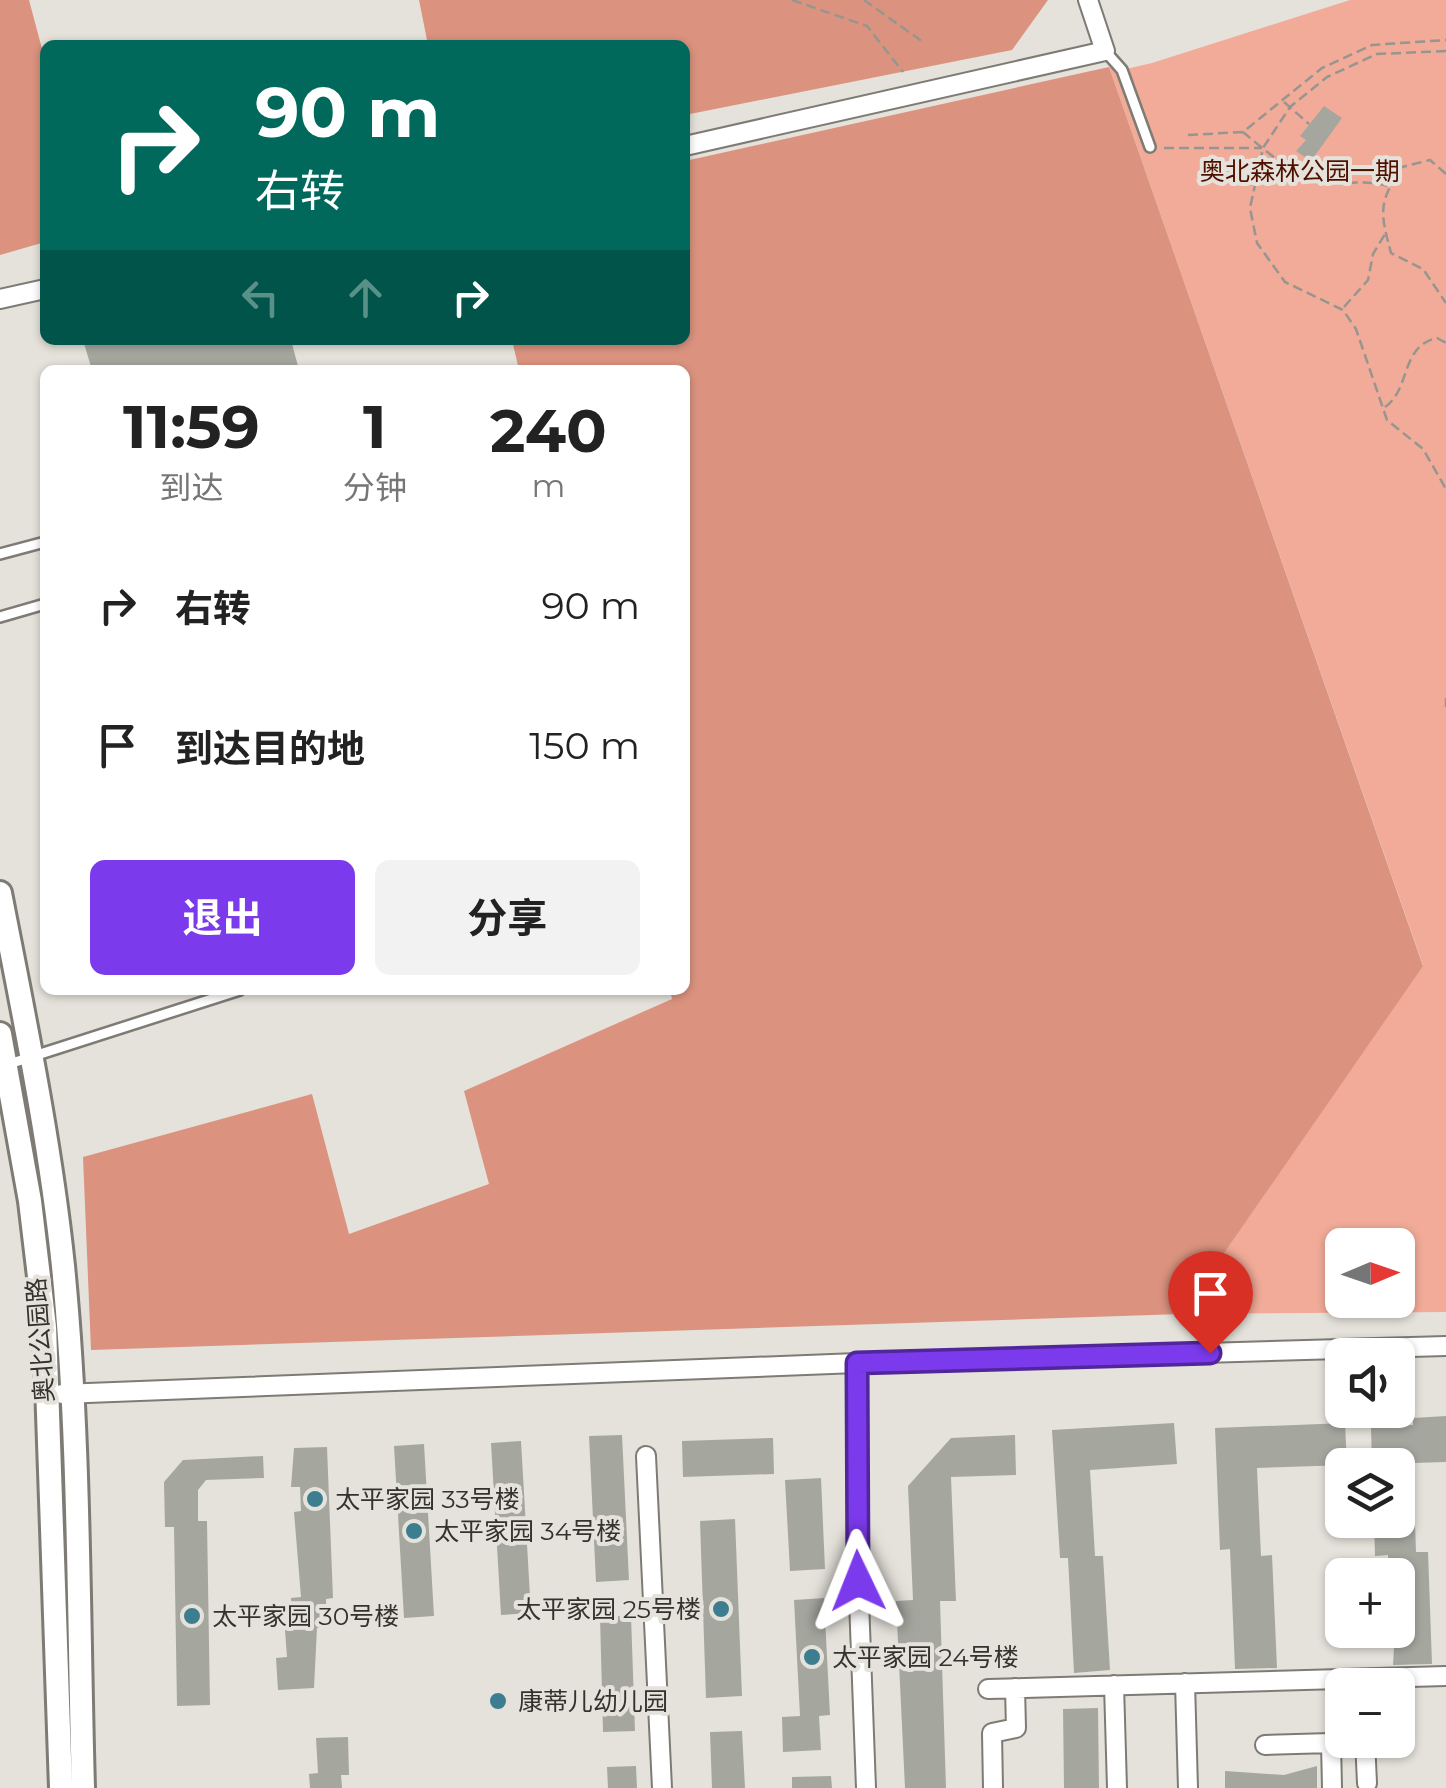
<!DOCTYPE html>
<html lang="zh">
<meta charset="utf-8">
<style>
body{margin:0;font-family:Montserrat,"Noto Sans SC",sans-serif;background:#f2f2f2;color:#222;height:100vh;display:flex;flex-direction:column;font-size:38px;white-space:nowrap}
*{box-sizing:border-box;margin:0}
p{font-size:32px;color:#767676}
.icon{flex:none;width:55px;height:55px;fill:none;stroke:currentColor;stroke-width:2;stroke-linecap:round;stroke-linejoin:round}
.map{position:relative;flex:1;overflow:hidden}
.side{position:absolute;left:40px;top:365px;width:650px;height:630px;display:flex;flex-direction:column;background:#fff;border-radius:15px;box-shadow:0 2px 8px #0004}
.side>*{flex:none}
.guide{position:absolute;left:40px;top:40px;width:650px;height:305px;border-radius:15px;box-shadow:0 2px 8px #0004;background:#00695c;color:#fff;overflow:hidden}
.needle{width:65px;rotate:88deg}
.buttons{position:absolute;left:1325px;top:1228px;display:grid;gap:20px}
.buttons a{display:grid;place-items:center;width:90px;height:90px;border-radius:15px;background:#fff;box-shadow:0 2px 8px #0004;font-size:50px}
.pin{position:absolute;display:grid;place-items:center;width:85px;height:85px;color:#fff;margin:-102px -42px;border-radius:50% 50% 50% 0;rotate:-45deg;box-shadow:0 0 10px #0007}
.pin .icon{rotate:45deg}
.me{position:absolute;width:110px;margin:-55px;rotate:358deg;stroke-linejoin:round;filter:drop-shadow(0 0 8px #0008)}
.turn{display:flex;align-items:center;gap:35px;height:210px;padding:0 50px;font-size:45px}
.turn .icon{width:130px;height:130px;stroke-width:2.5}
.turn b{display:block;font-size:70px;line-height:85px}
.lanes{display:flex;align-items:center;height:95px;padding:0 50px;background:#0003;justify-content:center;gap:50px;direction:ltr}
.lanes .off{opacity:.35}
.eta{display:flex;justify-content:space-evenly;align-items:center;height:170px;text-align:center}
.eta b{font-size:60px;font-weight:700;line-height:70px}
.primary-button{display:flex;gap:20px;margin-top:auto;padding:20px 50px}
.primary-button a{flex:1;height:115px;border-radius:15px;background:#7c3aed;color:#fff;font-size:40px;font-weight:700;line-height:115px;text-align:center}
.primary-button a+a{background:#f2f2f2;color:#222}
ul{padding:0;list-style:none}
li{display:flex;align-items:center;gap:30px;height:140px;padding:0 50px}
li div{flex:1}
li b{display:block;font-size:38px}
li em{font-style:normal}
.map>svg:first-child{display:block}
.green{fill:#f1ab98;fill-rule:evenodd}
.forest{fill:#db937f}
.building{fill:#a5a79f}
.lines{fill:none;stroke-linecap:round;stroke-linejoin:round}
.lane-casing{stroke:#7e7b75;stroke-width:14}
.street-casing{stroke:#7e7b75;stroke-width:22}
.secondary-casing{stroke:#7e7b75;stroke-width:28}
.path{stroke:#979590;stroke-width:2.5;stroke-dasharray:10 5;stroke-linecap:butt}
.lane{stroke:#fff;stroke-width:9}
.street{stroke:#fff;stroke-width:18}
.secondary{stroke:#fff;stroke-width:22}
.route-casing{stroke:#51269a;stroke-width:25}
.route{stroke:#7c3aed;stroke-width:18}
.poi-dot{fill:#3c7d90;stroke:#e5e2db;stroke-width:4}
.labels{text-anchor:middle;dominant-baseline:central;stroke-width:8;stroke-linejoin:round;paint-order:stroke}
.park-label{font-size:25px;fill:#501000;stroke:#e5e2db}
.street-label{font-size:25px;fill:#33322f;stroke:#e5e2db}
.poi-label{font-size:25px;fill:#33322f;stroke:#e5e2db;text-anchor:start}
</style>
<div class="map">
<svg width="1446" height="1788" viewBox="0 0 1446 1788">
<rect width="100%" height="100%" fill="#e5e2db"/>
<path class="green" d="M 1350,0 L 1446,0 L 1446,1312 L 1182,1314 L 1423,965 L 1109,67 L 1122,70 L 1152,63 ZM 1342,1245 L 1398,1245 L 1398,1300 L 1342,1300 Z"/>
<path class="forest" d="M 0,0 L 29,0 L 45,60 L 45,242 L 0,255 Z
M 419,0 L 1048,0 L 1012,50 L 685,115 L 685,45 L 428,45 Z
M 1109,67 L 1423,966 L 1182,1314 L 91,1350 L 83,1157 L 312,1094 L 349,1234 L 489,1184 L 464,1091 L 672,999 L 670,990 L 685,990 L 685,370 L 519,370 L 512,340 L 685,340 L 685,161 Z"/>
<path class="building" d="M 1324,106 L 1342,118 L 1311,161 L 1296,151 L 1306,140 L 1300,136 Z
M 83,340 L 291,340 L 299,370 L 92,370 Z
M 1446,1416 L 1446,1462 L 1413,1463 L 1416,1552 L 1428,1552 L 1432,1664 L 1393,1665 L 1398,1575 L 1389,1575 L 1388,1555 L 1375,1556 L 1374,1520 L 1398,1520 L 1398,1465 L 1372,1465 L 1371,1427 L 1413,1425 L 1413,1418 Z
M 1174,1423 L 1177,1464 L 1090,1470 L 1095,1556 L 1103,1556 L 1110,1670 L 1074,1673 L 1068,1558 L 1060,1558 L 1052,1430 Z
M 1345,1423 L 1347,1465 L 1257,1468 L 1261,1556 L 1272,1555 L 1277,1668 L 1235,1669 L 1230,1549 L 1220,1550 L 1215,1428 Z
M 622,1435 L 629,1580 L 596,1582 L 589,1436 Z
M 1015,1435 L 1016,1475 L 951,1477 L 956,1601 L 940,1601 L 946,1788 L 905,1788 L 896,1601 L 913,1600 L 908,1486 L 951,1438 Z
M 773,1438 L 774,1474 L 683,1477 L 682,1441 Z
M 521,1441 L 531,1613 L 501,1615 L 491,1443 Z
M 424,1444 L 434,1616 L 404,1618 L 394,1446 Z
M 327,1447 L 333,1598 L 326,1599 L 327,1628 L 317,1628 L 314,1688 L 278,1690 L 276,1658 L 287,1657 L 285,1630 L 293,1630 L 291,1598 L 301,1597 L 294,1512 L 301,1511 L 300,1487 L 291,1487 L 294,1448 Z
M 263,1456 L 264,1478 L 206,1480 L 198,1490 L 198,1521 L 207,1521 L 210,1705 L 177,1706 L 174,1527 L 165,1527 L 164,1482 L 183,1460 Z
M 821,1478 L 825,1569 L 790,1571 L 785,1480 Z
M 735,1519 L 742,1696 L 706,1698 L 700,1521 Z
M 824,1598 L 830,1715 L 819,1716 L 821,1750 L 783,1752 L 782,1717 L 800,1716 L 794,1600 Z
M 600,1616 L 631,1616 L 635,1731 L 603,1732 Z
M 1098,1708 L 1099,1788 L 1064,1788 L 1063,1709 Z
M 742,1731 L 745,1788 L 712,1788 L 710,1732 Z
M 348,1737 L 349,1775 L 341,1775 L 342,1788 L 310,1788 L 309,1774 L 318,1773 L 316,1738 Z
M 636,1766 L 637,1788 L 608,1788 L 607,1767 Z
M 1317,1766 L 1317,1788 L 1225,1788 L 1225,1771 L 1284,1775 Z
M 831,1776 L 832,1788 L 792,1788 L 792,1777 Z"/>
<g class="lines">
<defs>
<path id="lane" d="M 1106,52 L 1122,70 L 1150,147
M 0,554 L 45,542
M 0,617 L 45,604
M 9,1064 L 240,990"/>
<path id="street" d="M 685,146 L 1105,51 L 1088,0
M 0,299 L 45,289
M 857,1363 L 857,1547 L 866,1788
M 62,1394 L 857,1363 L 1446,1346
M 646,1456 L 662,1788
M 1185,1683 L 1188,1788
M 1114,1685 L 1117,1788
M 988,1689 L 1446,1676
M 1365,1740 L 1367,1783
M 1265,1745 L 1331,1743 L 1332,1788
M 993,1788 L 992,1733 L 1016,1728 L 1015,1688"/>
<path id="secondary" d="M 0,893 C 24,1017 50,1141 63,1266 C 80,1439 78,1614 83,1788
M 0,1034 L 30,1201 L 45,1327 L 61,1788"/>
</defs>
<use href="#lane" class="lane-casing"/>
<use href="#street" class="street-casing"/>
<use href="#secondary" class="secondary-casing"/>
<path class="path" d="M 792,0 L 867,26 L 903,72
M 864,0 L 923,42
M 1446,51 L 1377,54 L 1327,77 L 1290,107 L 1263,148 L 1250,208 L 1257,243 L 1285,282 L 1343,310 L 1356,329 L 1387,420 L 1423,449 L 1446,489
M 1284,102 L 1309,124
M 1243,132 C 1265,150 1295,178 1324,182 C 1346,185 1366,179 1388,186
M 1188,135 L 1243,132 L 1322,68 L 1372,45 L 1446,40
M 1164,148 L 1261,148
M 1446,174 L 1430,160 L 1402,167 C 1378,203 1380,212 1391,253 L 1423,269 L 1446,303
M 1344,307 L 1368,280 L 1373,254 L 1385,234
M 1385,407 C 1411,389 1400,346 1437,338 L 1446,343
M 1446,698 L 1446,707"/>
<use href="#lane" class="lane"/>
<use href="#street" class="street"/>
<use href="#secondary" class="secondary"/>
</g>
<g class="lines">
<defs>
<path id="route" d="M 858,1581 L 857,1363 L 1210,1353"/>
</defs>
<use href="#route" class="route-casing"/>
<use href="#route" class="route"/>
</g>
<g class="poi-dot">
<circle cx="315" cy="1499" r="10"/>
<circle cx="414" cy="1531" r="10"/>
<circle cx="721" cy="1609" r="10"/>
<circle cx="192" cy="1616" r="10"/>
<circle cx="812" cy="1657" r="10"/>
<circle cx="498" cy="1701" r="10"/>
</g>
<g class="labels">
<g class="park-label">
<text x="1300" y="171">奥北森林公园一期</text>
</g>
<g class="street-label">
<text transform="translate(40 1340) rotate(-94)">奥北公园路</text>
</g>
<g class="poi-label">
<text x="335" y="1499">太平家园 33号楼</text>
<text x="434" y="1531">太平家园 34号楼</text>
<text x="701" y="1609" text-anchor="end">太平家园 25号楼</text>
<text x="212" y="1616">太平家园 30号楼</text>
<text x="832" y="1657">太平家园 24号楼</text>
<text x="518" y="1701">康蒂儿幼儿园</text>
</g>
</g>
</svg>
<div class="buttons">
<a><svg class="needle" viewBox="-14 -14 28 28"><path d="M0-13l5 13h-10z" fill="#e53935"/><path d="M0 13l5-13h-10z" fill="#767676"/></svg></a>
<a><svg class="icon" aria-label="sound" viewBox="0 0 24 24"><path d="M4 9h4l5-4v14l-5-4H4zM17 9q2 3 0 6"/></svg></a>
<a><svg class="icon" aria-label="layers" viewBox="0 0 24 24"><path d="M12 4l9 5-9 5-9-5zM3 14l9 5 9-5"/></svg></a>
<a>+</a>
<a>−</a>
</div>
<div class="pin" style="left:1210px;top:1353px;background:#d93025"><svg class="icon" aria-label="arrive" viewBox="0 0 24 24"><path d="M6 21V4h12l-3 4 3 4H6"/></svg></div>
<svg class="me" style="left:858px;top:1581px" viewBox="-20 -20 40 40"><path d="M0-17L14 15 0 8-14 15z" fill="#7c3aed" stroke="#fff" stroke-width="4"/></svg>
<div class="guide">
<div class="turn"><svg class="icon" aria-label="right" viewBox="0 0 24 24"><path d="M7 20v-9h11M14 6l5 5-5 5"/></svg><div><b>90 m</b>右转</div></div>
<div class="lanes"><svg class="icon off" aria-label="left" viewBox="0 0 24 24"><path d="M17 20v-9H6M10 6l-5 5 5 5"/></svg><svg class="icon off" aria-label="ahead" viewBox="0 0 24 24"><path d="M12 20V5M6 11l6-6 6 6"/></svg><svg class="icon" aria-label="right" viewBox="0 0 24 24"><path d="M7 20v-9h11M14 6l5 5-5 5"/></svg></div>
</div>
<section class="side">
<div class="eta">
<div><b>11:59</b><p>到达</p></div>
<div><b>1</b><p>分钟</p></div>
<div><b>240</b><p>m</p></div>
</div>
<ul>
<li><svg class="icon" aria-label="right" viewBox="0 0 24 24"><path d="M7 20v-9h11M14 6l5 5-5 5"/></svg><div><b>右转</b></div><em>90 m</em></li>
<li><svg class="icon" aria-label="arrive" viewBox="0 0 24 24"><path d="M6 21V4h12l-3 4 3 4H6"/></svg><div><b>到达目的地</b></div><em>150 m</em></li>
</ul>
<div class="primary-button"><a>退出</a><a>分享</a></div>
</section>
</div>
